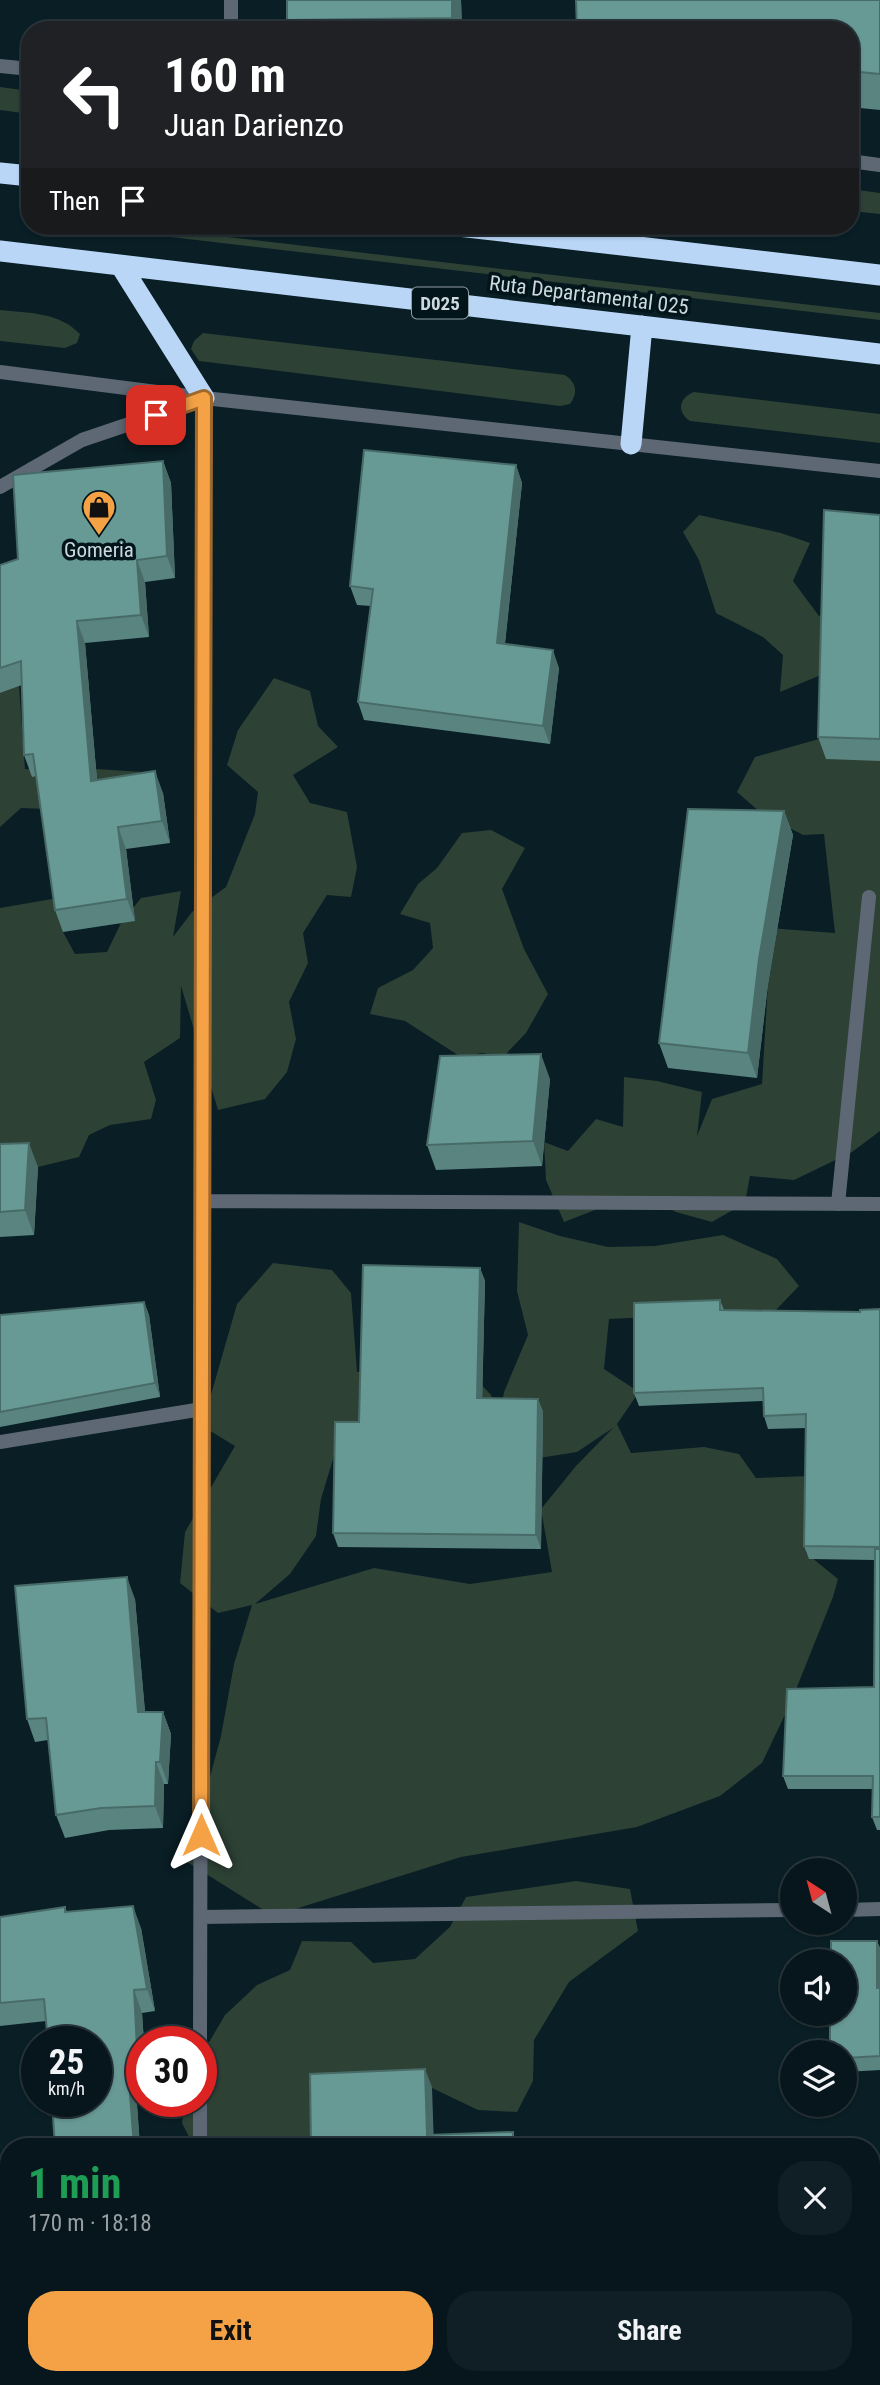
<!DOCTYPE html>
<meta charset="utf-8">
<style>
body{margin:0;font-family:"Roboto Condensed",sans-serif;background:#101f25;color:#f1f3f6;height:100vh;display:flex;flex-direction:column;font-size:26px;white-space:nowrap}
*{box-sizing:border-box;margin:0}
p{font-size:23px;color:#989fa3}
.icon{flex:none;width:38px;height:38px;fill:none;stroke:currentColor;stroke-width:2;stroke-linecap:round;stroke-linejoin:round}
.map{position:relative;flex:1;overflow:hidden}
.side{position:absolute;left:0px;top:2138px;width:880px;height:247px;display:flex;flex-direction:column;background:#07161c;border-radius:28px 28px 0 0;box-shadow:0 2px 5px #0004,0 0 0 2px #28353b}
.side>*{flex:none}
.banner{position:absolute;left:21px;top:21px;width:838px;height:214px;border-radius:28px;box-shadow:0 2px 5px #0004,0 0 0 2px #28353b;background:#202124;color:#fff;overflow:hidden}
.needle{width:46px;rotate:324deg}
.tools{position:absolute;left:780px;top:1858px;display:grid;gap:14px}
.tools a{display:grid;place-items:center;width:77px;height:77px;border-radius:50%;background:#07161c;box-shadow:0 2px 5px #0004,0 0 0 2px #28353b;font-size:35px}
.speed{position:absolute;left:21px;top:2026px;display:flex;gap:14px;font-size:35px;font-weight:700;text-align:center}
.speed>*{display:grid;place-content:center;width:91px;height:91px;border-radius:50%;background:#07161c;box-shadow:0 2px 5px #0004,0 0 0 2px #28353b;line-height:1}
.speed small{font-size:18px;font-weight:400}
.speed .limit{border:10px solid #d22;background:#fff;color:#111}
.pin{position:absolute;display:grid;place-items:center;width:60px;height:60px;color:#fff;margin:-30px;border-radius:14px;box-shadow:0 4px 10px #0006}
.me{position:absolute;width:77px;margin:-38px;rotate:0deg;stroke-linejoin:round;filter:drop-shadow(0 0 5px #0008)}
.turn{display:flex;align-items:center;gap:24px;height:147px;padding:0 28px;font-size:32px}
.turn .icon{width:91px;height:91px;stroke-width:2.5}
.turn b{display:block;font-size:49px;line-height:60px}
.then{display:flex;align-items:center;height:66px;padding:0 28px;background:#0003;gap:14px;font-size:26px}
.round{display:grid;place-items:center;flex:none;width:74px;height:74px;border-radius:28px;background:#101f25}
.summary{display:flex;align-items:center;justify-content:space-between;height:119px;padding:0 28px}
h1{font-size:42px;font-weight:700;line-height:52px;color:#1e9e55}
.primary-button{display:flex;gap:14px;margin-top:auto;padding:14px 28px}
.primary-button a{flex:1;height:80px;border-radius:28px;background:#f5a246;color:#111;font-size:28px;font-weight:700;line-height:80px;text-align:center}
.primary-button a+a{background:#101f25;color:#f1f3f6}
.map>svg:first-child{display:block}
.green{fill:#2d4135}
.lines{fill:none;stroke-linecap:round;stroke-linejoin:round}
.lane{stroke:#5d6874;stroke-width:14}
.street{stroke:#5d6874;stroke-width:14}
.highway{stroke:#bad6f6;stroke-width:21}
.wall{fill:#598480}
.shaded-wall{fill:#486b68}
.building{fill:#679995;stroke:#486b68;stroke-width:2}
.route-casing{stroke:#9f692e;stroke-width:18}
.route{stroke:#f5a246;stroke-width:12}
.labels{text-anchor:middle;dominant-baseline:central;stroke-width:7;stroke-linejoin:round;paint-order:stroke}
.shield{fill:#02151b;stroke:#909ea4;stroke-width:2}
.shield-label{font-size:19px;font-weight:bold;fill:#cdd9de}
.street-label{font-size:21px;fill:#cdd9de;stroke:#02151b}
.poi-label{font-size:21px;fill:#cdd9de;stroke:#02151b}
</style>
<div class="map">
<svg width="880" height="2385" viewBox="0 0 880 2385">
<rect width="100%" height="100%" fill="#091e25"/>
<path class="green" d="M 0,87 L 30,91 L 30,114 L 0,110 Z
M 851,189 L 880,193 L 880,214 L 851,211 Z
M 77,226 L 133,226 L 880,313 L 880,320 Z
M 0,310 C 28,313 59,312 80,334 L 77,343 L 65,348 L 0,341 Z
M 203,333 L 565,375 C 577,383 578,393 570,404 L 560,406 L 199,361 L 191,349 L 194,341 Z
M 694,392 L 880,414 L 880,443 L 690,421 C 676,411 679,398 694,392 Z
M 699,515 L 781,533 L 810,543 L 793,581 L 819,616 L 830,611 L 828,672 L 780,692 L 783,655 L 763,637 L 716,613 L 699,560 L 683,532 Z
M 274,678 L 310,691 L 318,726 L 338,747 L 293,775 L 310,803 L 347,812 L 357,867 L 351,897 L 327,895 L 303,933 L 308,963 L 289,1002 L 296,1039 L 287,1072 L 265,1099 L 218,1110 L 181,986 L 180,1038 L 144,1062 L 156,1100 L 151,1119 L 110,1125 L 89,1135 L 79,1157 L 38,1167 L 0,1162 L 0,908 L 58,898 L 63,932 L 75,954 L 107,952 L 121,923 L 141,898 L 181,891 L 173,937 L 192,912 L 226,887 L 255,814 L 258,792 L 227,765 L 238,730 Z
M 19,686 L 25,769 L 96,769 L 143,772 L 132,798 L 46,809 L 21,808 L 0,827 L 0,693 Z
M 826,737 L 880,761 L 880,1131 L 852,1152 L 794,1180 L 750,1176 L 745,1203 L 712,1222 L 676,1212 L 659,1203 L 613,1203 L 564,1222 L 546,1180 L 544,1142 L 568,1151 L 596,1119 L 623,1127 L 624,1077 L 657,1081 L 702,1092 L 697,1136 L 712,1099 L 762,1084 L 768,984 L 769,928 L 835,933 L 824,834 L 803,835 L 761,813 L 737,792 L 755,757 Z
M 491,830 L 525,848 L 502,889 L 524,949 L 548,994 L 526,1033 L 503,1057 L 482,1053 L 461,1057 L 405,1021 L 370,1014 L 378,988 L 413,970 L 433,948 L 430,923 L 400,914 L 418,884 L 437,868 L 462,833 Z
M 519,1222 L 560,1236 L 608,1247 L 655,1246 L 723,1235 L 777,1259 L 799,1286 L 775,1311 L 609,1319 L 604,1369 L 639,1392 L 617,1424 L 631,1453 L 704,1447 L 739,1454 L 756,1478 L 810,1476 L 806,1553 L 838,1579 L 833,1597 L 791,1702 L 762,1763 L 720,1796 L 637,1827 L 461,1857 L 273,1916 L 187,1862 L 221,1736 L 234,1664 L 252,1605 L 218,1613 L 180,1583 L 185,1532 L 235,1446 L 202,1426 L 237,1304 L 273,1263 L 332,1270 L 351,1293 L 357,1372 L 399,1367 L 465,1367 L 491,1395 L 496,1411 L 340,1436 L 321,1499 L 316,1536 L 290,1574 L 255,1604 L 374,1568 L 470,1584 L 552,1572 L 541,1509 L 576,1466 L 613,1428 L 577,1452 L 533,1459 L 496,1437 L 504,1392 L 528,1335 L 517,1291 Z
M 576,1881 L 630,1889 L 638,1931 L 569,1982 L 534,2040 L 533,2081 L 517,2112 L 478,2110 L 432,2088 L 407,2083 L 335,2127 L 278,2147 L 194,2147 L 182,2123 L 185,2102 L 201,2102 L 201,2056 L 225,2015 L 257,1985 L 290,1970 L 302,1941 L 351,1942 L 373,1963 L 415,1959 L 450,1927 L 466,1897 Z
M 880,2211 L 880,2310 L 872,2312 L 872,2216 Z
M 426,2376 L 661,2376 L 662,2378 L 790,2377 L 790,2385 L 427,2385 L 424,2378 Z"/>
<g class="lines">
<path class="lane" d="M 0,66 L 30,69
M 850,161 L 880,165
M 838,1204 L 869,897"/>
<path class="street" d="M 231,0 L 231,30
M 0,372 L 204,398 L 880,471
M 0,487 L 82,440 L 200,400
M 202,1201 L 880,1204
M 0,1442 L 202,1409
M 845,1910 L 880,1909
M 201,1917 L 793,1910
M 200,2042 L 204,398
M 200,2147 L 200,2102
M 200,2385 L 200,2376"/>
<path class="highway" d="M 0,173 L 30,176
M 458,226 L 880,275
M 0,251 L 880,354
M 121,266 L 204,398
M 631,444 L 642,326"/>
</g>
<path class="wall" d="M 461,0 L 462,30 L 291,30 L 287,20 Z
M 880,0 L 880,110 L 850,107 L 850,30 Z
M 163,461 L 171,483 L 175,578 L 145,582 L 149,637 L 85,643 L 97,780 L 163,793 L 170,843 L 126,849 L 135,921 L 63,932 L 55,910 L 36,776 L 32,777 L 24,755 L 22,685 L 0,693 L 0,565 L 18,559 Z
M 516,465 L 522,483 L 505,644 L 559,668 L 550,744 L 364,720 L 358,702 L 371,606 L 357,605 L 350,586 Z
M 880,515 L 880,761 L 826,759 L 818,737 Z
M 784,811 L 793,835 L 768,984 L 757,1078 L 668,1068 L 659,1043 Z
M 550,1079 L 542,1166 L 436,1170 L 427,1145 Z
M 0,1144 L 38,1167 L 34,1235 L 0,1237 Z
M 480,1268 L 485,1281 L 482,1398 L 538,1399 L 543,1412 L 541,1549 L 338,1547 L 333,1533 L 359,1422 Z
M 720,1300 L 724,1310 L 860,1312 L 880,1309 L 880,1830 L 877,1830 L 872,1817 L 872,1789 L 788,1789 L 783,1776 L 874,1687 L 875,1560 L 809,1559 L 804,1546 L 806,1428 L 768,1429 L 764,1416 L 763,1401 L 639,1406 L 634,1393 Z
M 144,1302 L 149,1315 L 160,1397 L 0,1427 L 0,1315 Z
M 135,1599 L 145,1712 L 163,1712 L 171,1734 L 168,1784 L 164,1784 L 163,1828 L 109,1830 L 65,1838 L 56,1815 L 48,1740 L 35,1742 L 27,1719 Z
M 65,1907 L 67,1912 L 141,1928 L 155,2011 L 142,2013 L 144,2042 L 142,2042 L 142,2090 L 136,2090 L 140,2147 L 55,2147 L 46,2021 L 0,2026 L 0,1917 Z
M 877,1941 L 880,1948 L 880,2070 L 845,2072 L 845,2053 Z
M 660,2376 L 746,2376 L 746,2378 L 661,2378 Z"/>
<path class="shaded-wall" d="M 452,0 L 461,0 L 462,30 L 456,30 L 452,18 Z
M 163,461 L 171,483 L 175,578 L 167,556 Z
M 516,465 L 522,483 L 503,661 L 497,643 Z
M 137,560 L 145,582 L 149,637 L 141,615 Z
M 77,621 L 85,643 L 99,803 L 91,781 Z
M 553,650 L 559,668 L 550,744 L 543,726 Z
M 155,771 L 163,793 L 170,843 L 162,821 Z
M 784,811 L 793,835 L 768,984 L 757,1078 L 748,1053 L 759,959 Z
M 118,827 L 126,849 L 135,921 L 127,899 Z
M 541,1054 L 550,1079 L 542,1166 L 533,1141 Z
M 29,1143 L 38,1167 L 34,1235 L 25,1210 Z
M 480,1268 L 485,1281 L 482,1411 L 477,1398 Z
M 144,1302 L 149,1315 L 160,1397 L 155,1383 Z
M 538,1399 L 543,1412 L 541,1549 L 536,1535 Z
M 127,1577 L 135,1599 L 147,1734 L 138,1712 Z
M 163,1712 L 171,1734 L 168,1784 L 160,1762 Z
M 156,1762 L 164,1784 L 163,1828 L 155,1806 Z
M 133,1906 L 141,1928 L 155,2011 L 147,1989 Z
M 877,1941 L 880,1948 L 880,1997 L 877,1988 Z
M 134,1990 L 142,2013 L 144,2042 L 142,2042 L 142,2077 L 138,2067 Z
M 128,2068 L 136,2090 L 140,2147 L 134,2147 Z
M 425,2069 L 432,2087 L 434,2147 L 427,2135 Z
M 513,2132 L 518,2147 L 513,2147 Z
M 875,2326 L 880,2339 L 880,2385 L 876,2385 Z
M 411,2376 L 416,2376 L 416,2385 L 410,2385 Z"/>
<path class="building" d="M 287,0 L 452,0 L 452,18 L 287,20 Z
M 576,0 L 880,0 L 880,74 L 850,71 L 850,30 L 577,30 Z
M 364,450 L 516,465 L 497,643 L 553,650 L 543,726 L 358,702 L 373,589 L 350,586 Z
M 163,461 L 167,556 L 137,560 L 141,615 L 77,621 L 91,781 L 155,771 L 162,821 L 118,827 L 127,899 L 55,910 L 33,754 L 24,755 L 21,661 L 0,668 L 0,565 L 18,559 L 13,475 Z
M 824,510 L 880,515 L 880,739 L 818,737 Z
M 688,809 L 784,811 L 759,959 L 748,1053 L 659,1043 Z
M 541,1054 L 533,1141 L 427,1145 L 440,1056 Z
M 29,1143 L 25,1210 L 0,1212 L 0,1144 Z
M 363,1265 L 480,1268 L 477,1398 L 538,1399 L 536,1535 L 333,1533 L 335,1422 L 359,1422 Z
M 720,1300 L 720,1310 L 860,1312 L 860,1310 L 880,1309 L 880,1547 L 804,1546 L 806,1414 L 764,1416 L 763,1388 L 634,1393 L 634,1303 Z
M 144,1302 L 155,1383 L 0,1412 L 0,1315 Z
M 875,1549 L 880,1549 L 880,1817 L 872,1817 L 873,1776 L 783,1776 L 787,1689 L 874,1687 Z
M 127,1577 L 138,1712 L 163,1712 L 160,1762 L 156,1762 L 155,1806 L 101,1808 L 56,1815 L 46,1718 L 27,1719 L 15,1586 Z
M 133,1906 L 147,1989 L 134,1990 L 138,2067 L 128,2068 L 134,2147 L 55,2147 L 52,2102 L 96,2102 L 96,2042 L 48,2042 L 44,1999 L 0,2003 L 0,1917 L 65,1907 L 65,1912 Z
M 831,1941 L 877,1941 L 877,1988 L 880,1988 L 880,2056 L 845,2058 L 845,2053 L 830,2053 L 830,2014 L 845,2014 L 845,1962 L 831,1962 Z
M 425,2069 L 427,2135 L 513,2132 L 513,2147 L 311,2147 L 310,2074 Z
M 872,2326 L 875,2326 L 876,2385 L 786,2385 L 786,2376 L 872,2376 Z
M 302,2376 L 411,2376 L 410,2385 L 301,2385 Z"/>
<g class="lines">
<defs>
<path id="route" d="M 156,415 L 204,398 L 201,1835"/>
</defs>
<use href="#route" class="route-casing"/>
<use href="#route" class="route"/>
</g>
<defs>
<symbol id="shop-pin" viewBox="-11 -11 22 30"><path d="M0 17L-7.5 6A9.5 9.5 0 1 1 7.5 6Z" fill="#f5a246" stroke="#02151b"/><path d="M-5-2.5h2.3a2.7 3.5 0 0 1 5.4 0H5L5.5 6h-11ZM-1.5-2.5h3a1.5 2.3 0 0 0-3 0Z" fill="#111"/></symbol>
</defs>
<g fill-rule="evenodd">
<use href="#shop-pin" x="80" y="488" width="38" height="52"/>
</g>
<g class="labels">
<rect class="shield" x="412" y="287.5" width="56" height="31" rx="5"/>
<g class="shield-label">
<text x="440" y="303">D025</text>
</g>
<g class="street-label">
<text transform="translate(589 295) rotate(7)">Ruta Departamental 025</text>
</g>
<g class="poi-label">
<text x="99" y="550">Gomeria</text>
</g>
</g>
</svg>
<div class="tools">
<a><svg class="needle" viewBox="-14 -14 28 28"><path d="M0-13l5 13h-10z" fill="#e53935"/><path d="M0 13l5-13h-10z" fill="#989fa3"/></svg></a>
<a><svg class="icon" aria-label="sound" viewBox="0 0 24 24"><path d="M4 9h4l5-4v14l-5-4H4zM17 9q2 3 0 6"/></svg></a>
<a><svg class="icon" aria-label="layers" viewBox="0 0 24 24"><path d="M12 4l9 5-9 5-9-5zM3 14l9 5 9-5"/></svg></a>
</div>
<div class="speed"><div>25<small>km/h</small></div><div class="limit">30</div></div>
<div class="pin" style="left:156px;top:415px;background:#d93025"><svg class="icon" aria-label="arrive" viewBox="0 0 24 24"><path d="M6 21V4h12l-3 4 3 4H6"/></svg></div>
<svg class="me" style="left:201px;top:1835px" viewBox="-20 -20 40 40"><path d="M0-17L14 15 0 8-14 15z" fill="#f5a246" stroke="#fff" stroke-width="4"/></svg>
<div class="banner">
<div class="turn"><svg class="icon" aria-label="left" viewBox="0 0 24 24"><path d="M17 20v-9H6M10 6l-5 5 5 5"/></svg><div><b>160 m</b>Juan Darienzo</div></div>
<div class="then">Then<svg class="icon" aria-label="arrive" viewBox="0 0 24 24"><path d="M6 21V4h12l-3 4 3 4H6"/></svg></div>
</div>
<section class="side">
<div class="summary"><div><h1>1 min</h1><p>170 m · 18:18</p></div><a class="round"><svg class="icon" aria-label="close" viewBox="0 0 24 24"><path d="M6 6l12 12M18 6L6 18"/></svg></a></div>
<div class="primary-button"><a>Exit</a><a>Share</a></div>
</section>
</div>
